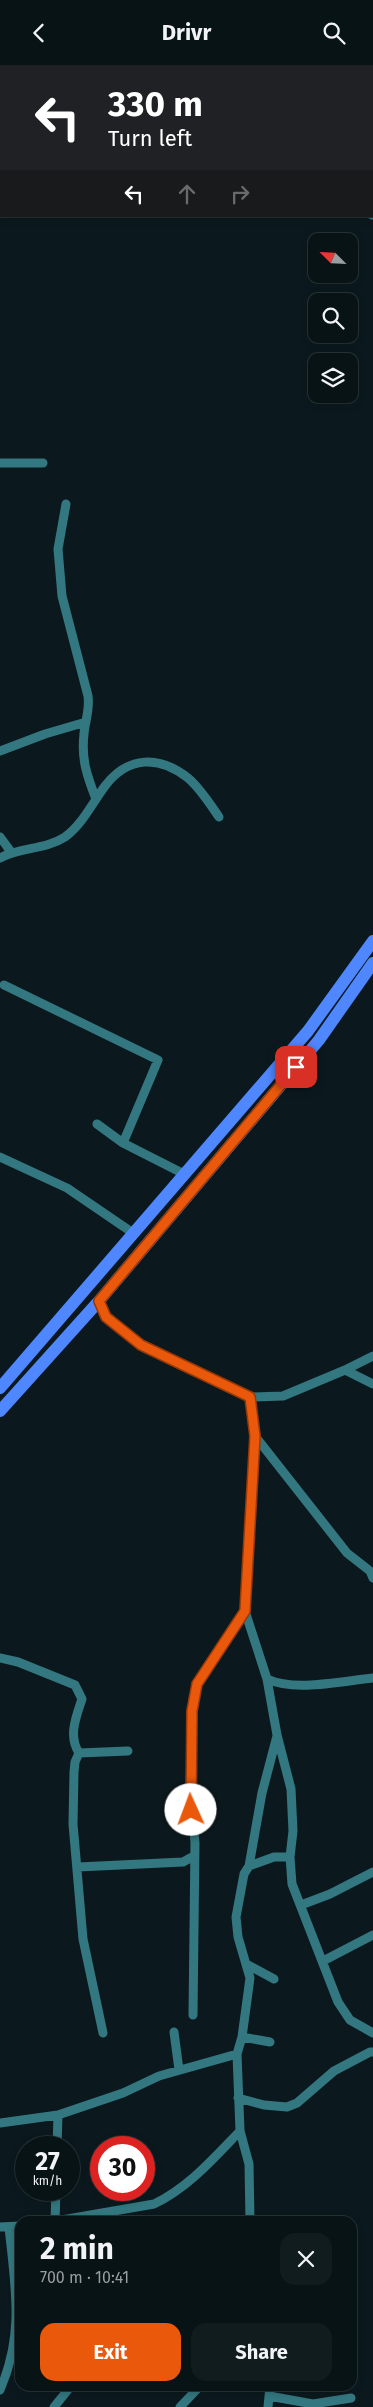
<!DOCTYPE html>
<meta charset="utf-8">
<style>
body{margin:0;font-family:"Fira Sans",sans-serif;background:#111c1f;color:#f1f3f6;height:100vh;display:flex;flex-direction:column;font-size:19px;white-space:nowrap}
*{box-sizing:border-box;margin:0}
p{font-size:16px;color:#989ea1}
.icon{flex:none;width:28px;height:28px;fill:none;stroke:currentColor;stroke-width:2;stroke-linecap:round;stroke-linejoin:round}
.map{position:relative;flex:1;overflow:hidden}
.side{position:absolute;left:15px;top:2151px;width:342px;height:175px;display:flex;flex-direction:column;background:#081316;border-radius:15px;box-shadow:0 2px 8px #0003,0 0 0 1px #293235}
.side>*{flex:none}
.hud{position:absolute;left:0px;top:0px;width:374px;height:152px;box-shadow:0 2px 8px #0003,0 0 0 1px #293235;background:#202124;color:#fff;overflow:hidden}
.needle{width:32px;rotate:294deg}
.buttons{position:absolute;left:308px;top:168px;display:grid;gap:10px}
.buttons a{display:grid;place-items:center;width:50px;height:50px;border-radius:10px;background:#081316;box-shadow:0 2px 8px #0003,0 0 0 1px #293235;font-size:25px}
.speed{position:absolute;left:15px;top:2071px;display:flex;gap:10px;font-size:25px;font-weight:700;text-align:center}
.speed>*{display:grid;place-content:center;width:65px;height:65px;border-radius:50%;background:#081316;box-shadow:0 2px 8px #0003,0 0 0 1px #293235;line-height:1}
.speed small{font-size:12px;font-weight:400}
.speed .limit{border:8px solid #d22;background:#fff;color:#111}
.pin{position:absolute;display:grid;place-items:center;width:42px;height:42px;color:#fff;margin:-21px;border-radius:10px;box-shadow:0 2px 8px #0006}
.me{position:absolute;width:55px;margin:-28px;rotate:358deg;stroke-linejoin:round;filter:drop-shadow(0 0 4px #0008)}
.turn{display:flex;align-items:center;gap:18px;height:105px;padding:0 25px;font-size:22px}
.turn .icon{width:65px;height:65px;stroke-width:2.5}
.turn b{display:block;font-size:35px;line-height:42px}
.lanes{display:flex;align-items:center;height:48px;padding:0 25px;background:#0003;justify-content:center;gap:25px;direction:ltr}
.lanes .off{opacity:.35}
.round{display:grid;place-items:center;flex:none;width:52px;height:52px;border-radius:15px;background:#111c1f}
.summary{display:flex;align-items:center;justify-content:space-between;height:85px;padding:0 25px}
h1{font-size:30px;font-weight:700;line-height:38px}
.primary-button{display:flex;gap:10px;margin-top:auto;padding:10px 25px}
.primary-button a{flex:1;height:58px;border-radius:15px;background:#ea580c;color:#fff;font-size:20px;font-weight:700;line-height:58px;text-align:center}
.primary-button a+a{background:#111c1f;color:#f1f3f6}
header{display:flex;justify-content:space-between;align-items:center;height:65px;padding:0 25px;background:#081316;font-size:22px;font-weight:700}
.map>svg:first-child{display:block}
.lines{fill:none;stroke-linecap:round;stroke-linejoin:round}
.street{stroke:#337880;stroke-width:9}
.primary{stroke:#4e87ff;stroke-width:12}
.route-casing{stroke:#983908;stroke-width:12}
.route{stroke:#ea580c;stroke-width:9}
</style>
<header><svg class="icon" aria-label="back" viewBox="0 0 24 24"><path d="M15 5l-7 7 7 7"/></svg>Drivr<svg class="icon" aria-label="search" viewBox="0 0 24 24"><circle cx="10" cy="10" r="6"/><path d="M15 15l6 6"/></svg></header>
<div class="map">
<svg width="373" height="2342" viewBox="0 0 373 2342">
<rect width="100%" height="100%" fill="#0b191e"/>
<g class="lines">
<path class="street" d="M 372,150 L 373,150
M 0,398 L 43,398
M 66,439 L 58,484 L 62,531 L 88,631 C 90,645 85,656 84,669 C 81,694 87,711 96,734
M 0,686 L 45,669 L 86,657
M 0,772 L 11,787
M 0,793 C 20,782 45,785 65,772 C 82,760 93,737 105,721 C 128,691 159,690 188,713 C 200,723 210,739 219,752
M 4,920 L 158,995 L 123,1078
M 97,1059 L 123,1078 L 184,1109
M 0,1092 L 67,1123 L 133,1168
M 99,1236 L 106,1252 L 141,1280 L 250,1332 L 255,1371 L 245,1546 L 267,1614 L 277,1670 L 291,1724 L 293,1766 L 290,1792 L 292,1819 L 338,1937 L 350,1955 L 373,1968
M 345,1305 L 373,1319
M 250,1332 L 283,1331 L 345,1305 L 373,1291
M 255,1371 L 347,1488 L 370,1506 L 373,1513
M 0,1593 L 18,1597 L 75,1620 L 82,1634 C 76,1652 68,1671 79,1688
M 267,1614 C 295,1627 342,1616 373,1613
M 249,1801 L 274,1792 L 290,1792
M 78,1802 L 183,1797 L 194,1791
M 301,1840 L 330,1829 L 373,1807
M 323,1896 L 373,1870
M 248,1900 L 274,1914
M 193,1950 L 195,1778 L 190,1716 L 193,1634 L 197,1619 L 245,1546
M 174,1967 L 179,2005
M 103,1968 L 83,1874 L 73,1759 L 74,1707 L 75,1697 L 79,1688 L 128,1686
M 242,1972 L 270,1977
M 238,2033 L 264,2040 L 287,2042 L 297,2038 L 334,2006 L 370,1987 L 373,1987
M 0,2058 L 58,2050 L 123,2028 L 159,2011 L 237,1989
M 57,2082 L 58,2050
M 55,2156 L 56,2125
M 56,2156 L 154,2139 C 188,2123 214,2093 240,2066
M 250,2156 L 249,2099 L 240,2066 L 237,1989 L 242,1972 L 250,1913 L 238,1872 L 236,1852 L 244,1809 L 249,1801 L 262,1728 L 277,1671
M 0,2162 L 20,2161
M 0,2325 C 25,2268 15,2221 9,2162
M 269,2331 L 313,2339 L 351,2333
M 54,2342 L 71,2321
M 180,2342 L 200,2321
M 268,2342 L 270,2321"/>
<path class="primary" d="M 0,1323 L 308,966 L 373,876
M 0,1346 L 99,1236 L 319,975 L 373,898"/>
</g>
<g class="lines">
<defs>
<path id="route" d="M 191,1745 L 192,1646 L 197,1619 L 245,1546 L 255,1371 L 250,1332 L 141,1280 L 106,1252 L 99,1236 L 296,1002"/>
</defs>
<use href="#route" class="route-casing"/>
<use href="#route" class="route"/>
</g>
</svg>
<div class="buttons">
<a><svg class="needle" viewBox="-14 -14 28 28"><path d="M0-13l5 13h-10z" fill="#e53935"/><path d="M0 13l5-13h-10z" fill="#989ea1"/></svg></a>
<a><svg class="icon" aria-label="search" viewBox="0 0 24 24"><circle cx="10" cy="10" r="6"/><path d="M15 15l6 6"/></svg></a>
<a><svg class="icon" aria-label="layers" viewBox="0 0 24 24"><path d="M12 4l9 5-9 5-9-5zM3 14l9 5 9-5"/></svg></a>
</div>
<div class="speed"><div>27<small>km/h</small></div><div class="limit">30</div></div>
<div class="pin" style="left:296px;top:1002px;background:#d93025"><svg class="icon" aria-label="arrive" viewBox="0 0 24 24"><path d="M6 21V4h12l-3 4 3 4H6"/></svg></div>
<svg class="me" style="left:191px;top:1745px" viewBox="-20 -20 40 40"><circle r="19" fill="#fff"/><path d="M0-13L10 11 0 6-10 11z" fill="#ea580c"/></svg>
<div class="hud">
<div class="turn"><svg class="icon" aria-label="left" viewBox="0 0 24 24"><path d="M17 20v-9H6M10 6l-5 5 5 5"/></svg><div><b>330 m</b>Turn left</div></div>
<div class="lanes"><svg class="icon" aria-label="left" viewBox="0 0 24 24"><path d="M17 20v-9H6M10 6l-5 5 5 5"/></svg><svg class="icon off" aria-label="ahead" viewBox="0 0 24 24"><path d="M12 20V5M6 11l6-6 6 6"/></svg><svg class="icon off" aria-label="right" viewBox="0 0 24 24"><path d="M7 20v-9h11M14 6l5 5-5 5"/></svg></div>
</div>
<section class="side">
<div class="summary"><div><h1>2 min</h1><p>700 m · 10:41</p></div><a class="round"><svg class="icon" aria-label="close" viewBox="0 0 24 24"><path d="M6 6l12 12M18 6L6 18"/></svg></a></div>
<div class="primary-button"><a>Exit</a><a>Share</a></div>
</section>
</div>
